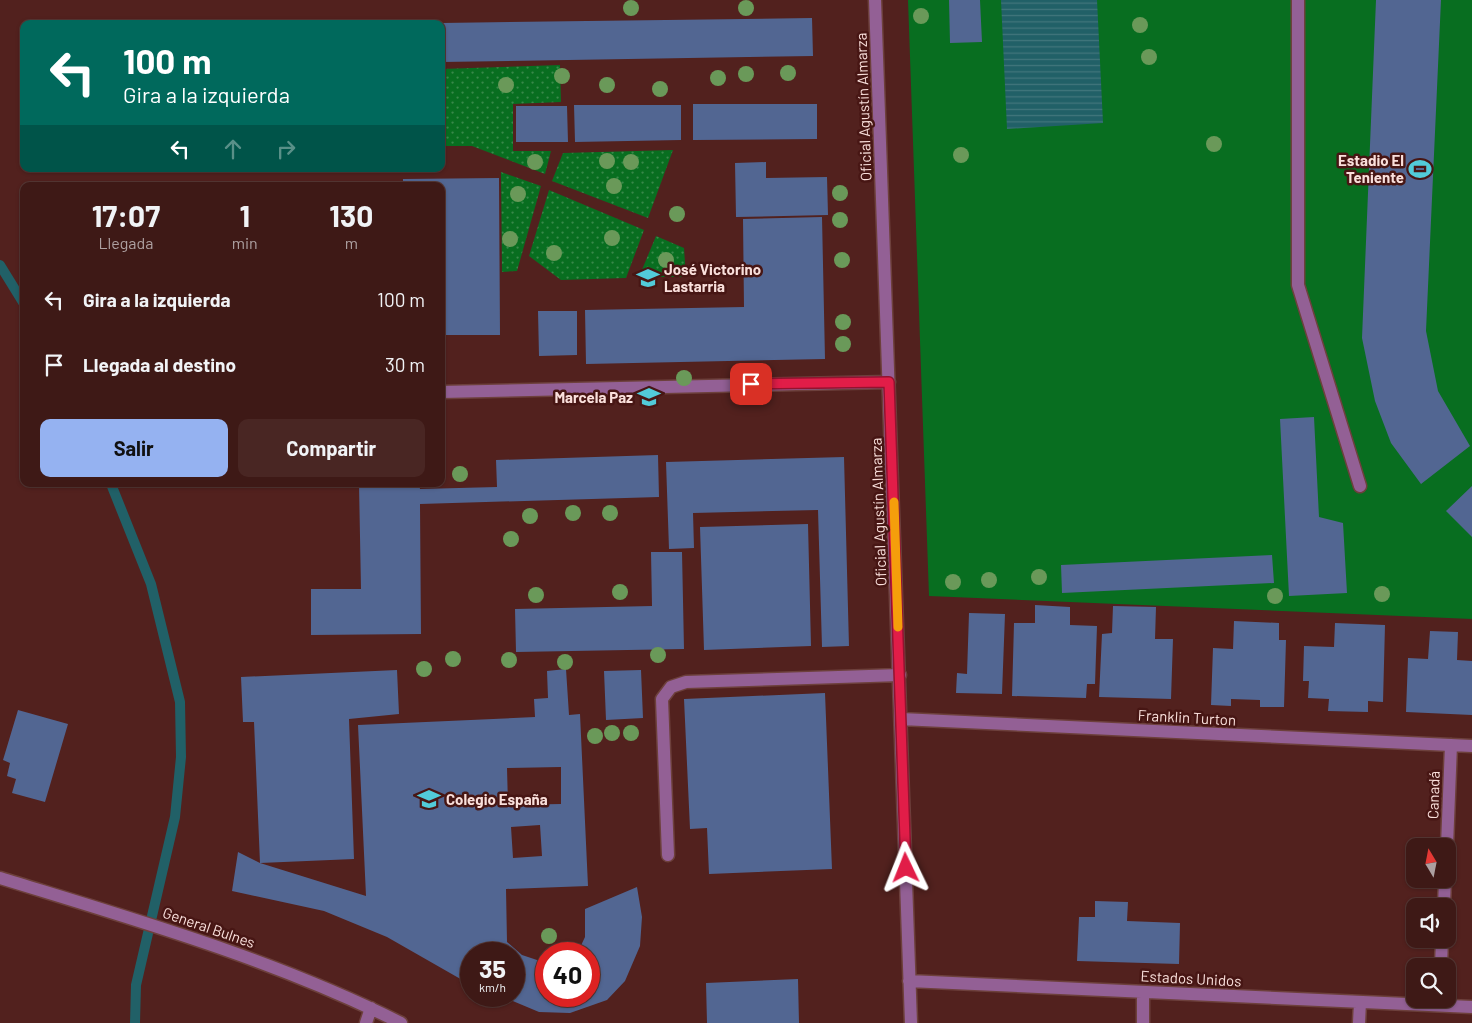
<!DOCTYPE html>
<html lang="es">
<meta charset="utf-8">
<style>
body{margin:0;font-family:Barlow,sans-serif;background:#492623;color:#f1f3f6;height:100vh;display:flex;flex-direction:column;font-size:19px;white-space:nowrap}
*{box-sizing:border-box;margin:0}
p{font-size:16px;color:#ada0a1}
.icon{flex:none;width:28px;height:28px;fill:none;stroke:currentColor;stroke-width:2;stroke-linecap:round;stroke-linejoin:round}
.map{position:relative;flex:1;overflow:hidden}
.sheet{position:absolute;left:20px;top:182px;width:425px;height:305px;display:flex;flex-direction:column;background:#3e1916;border-radius:10px;box-shadow:0 1px 4px #0004,0 0 0 1px #573835}
.sheet>*{flex:none}
.guide{position:absolute;left:20px;top:20px;width:425px;height:152px;border-radius:10px;box-shadow:0 1px 4px #0004,0 0 0 1px #573835;background:#00695c;color:#fff;overflow:hidden}
.needle{width:32px;rotate:350deg}
.fabs{position:absolute;left:1406px;top:838px;display:grid;gap:10px}
.fabs a{display:grid;place-items:center;width:50px;height:50px;border-radius:10px;background:#3e1916;box-shadow:0 1px 4px #0004,0 0 0 1px #573835;font-size:25px}
.speed{position:absolute;left:460px;top:942px;display:flex;gap:10px;font-size:25px;font-weight:700;text-align:center}
.speed>*{display:grid;place-content:center;width:65px;height:65px;border-radius:50%;background:#3e1916;box-shadow:0 1px 4px #0004,0 0 0 1px #573835;line-height:1}
.speed small{font-size:12px;font-weight:400}
.speed .limit{border:8px solid #d22;background:#fff;color:#111}
.pin{position:absolute;display:grid;place-items:center;width:42px;height:42px;color:#fff;margin:-21px;border-radius:10px;box-shadow:0 2px 8px #0006}
.me{position:absolute;width:55px;margin:-28px;rotate:358deg;stroke-linejoin:round;filter:drop-shadow(0 0 4px #0008)}
.turn{display:flex;align-items:center;gap:18px;height:105px;padding:0 20px;font-size:22px}
.turn .icon{width:65px;height:65px;stroke-width:2.5}
.turn b{display:block;font-size:35px;line-height:42px}
.lanes{display:flex;align-items:center;height:48px;padding:0 20px;background:#0003;justify-content:center;gap:25px;direction:ltr}
.lanes .off{opacity:.35}
.eta{display:flex;justify-content:space-evenly;align-items:center;height:85px;text-align:center}
.eta b{font-size:30px;font-weight:700;line-height:35px}
.action{display:flex;gap:10px;margin-top:auto;padding:10px 20px}
.action a{flex:1;height:58px;border-radius:10px;background:#95b2f1;color:#111;font-size:20px;font-weight:700;line-height:58px;text-align:center}
.action a+a{background:#492623;color:#f1f3f6}
ul{padding:0;list-style:none}
li{display:flex;align-items:center;gap:15px;height:65px;padding:0 20px}
li div{flex:1}
li b{display:block;font-size:19px}
li em{font-style:normal}
.map>svg:first-child{display:block}
.grass{fill:url(#grass-dots)}
.pitch{fill:#086e20}
.water{fill:url(#water-rules)}
.lines{fill:none;stroke-linecap:round;stroke-linejoin:round}
.stream{stroke:#216067;stroke-width:10}
.building{fill:#526692;fill-rule:evenodd}
.minor-casing{stroke:#6d403c;stroke-width:15}
.minor{stroke:#936095;stroke-width:12}
.tree{fill:#6a9959}
.route-casing{stroke:#92132f;stroke-width:12}
.route{stroke:#e11d48;stroke-width:9}
.slow{stroke:#f59e0b;stroke-width:9}
.labels{text-anchor:middle;dominant-baseline:central;stroke-width:5;stroke-linejoin:round;paint-order:stroke}
.street-label{font-size:15px;fill:#fae0dc;stroke:#471614}
.poi-label{font-size:15px;font-weight:bold;fill:#fae0dc;stroke:#471614;text-anchor:end}
</style>
<div class="map">
<svg width="1472" height="1023" viewBox="0 0 1472 1023">
<defs>
<pattern id="grass-dots" width="8" height="8" patternUnits="userSpaceOnUse" patternTransform="scale(1.25)"><rect width="8" height="8" fill="#086e20"/><path d="M2 2h.1M6 6h.1" fill="none" stroke="#39894a" stroke-width="1.8" stroke-linecap="round"/></pattern>
<pattern id="water-rules" width="6" height="5" patternUnits="userSpaceOnUse" patternTransform="scale(1.25)"><rect width="6" height="5" fill="#216067"/><path d="M0 2.5h6" fill="none" stroke="#42767c"/></pattern>
</defs>
<rect width="100%" height="100%" fill="#52211e"/>
<path class="grass" d="M 560,65 L 561,102 L 513,104 L 513,151 L 551,151 L 545,174 L 472,146 L 441,146 L 441,69 Z
M 673,150 L 648,218 L 552,181 L 563,153 Z
M 501,172 L 541,186 L 517,271 L 502,272 Z
M 549,190 L 644,230 L 626,278 L 561,280 L 529,256 Z
M 656,236 L 684,248 L 686,277 L 639,277 Z"/>
<path class="pitch" d="M 908,0 L 1472,0 L 1472,619 L 929,596 Z"/>
<path class="water" d="M 1001,0 L 1097,0 L 1103,123 L 1007,129 Z"/>
<g class="lines">
<path class="stream" d="M 0,265 L 24,304
M 111,484 L 151,584 L 180,702 L 181,757 L 175,817 L 136,985 L 135,1023"/>
</g>
<path class="building" d="M 949,0 L 980,0 L 982,42 L 950,43 Z
M 1376,0 L 1441,0 L 1426,331 L 1438,391 L 1470,446 L 1421,484 L 1391,443 L 1375,401 L 1362,338 Z
M 812,18 L 813,56 L 441,62 L 441,23 Z
M 693,104 L 817,104 L 817,139 L 693,140 Z
M 574,105 L 681,105 L 681,140 L 575,142 Z
M 516,106 L 567,106 L 568,142 L 516,142 Z
M 766,162 L 766,178 L 827,177 L 828,215 L 736,217 L 735,163 Z
M 499,178 L 500,335 L 441,335 L 441,186 L 403,186 L 403,179 Z
M 822,217 L 825,359 L 586,364 L 585,310 L 744,307 L 743,219 Z
M 538,311 L 577,311 L 577,355 L 539,356 Z
M 1314,417 L 1319,517 L 1343,523 L 1347,593 L 1289,596 L 1280,419 Z
M 658,455 L 659,497 L 420,504 L 421,634 L 311,635 L 311,589 L 361,589 L 359,484 L 419,484 L 420,489 L 497,487 L 496,460 Z
M 844,457 L 849,646 L 822,647 L 818,510 L 693,513 L 694,548 L 669,549 L 666,462 Z
M 1472,486 L 1472,537 L 1446,511 Z
M 808,524 L 811,646 L 704,650 L 700,527 Z
M 651,552 L 682,552 L 684,649 L 516,652 L 515,609 L 652,606 Z
M 1272,555 L 1274,583 L 1062,593 L 1061,565 Z
M 1035,605 L 1070,607 L 1070,625 L 1097,626 L 1095,684 L 1087,684 L 1086,698 L 1012,696 L 1014,623 L 1035,623 Z
M 1113,606 L 1156,607 L 1155,639 L 1173,639 L 1171,699 L 1099,697 L 1102,634 L 1112,633 Z
M 969,613 L 1005,614 L 1002,694 L 956,693 L 957,673 L 967,674 Z
M 1234,621 L 1279,623 L 1279,640 L 1286,640 L 1284,707 L 1260,707 L 1260,700 L 1231,699 L 1231,706 L 1211,705 L 1213,648 L 1233,649 Z
M 1335,623 L 1385,625 L 1383,702 L 1368,701 L 1368,712 L 1328,711 L 1329,699 L 1308,698 L 1309,681 L 1303,681 L 1304,646 L 1334,647 Z
M 1430,631 L 1458,632 L 1457,660 L 1472,661 L 1472,715 L 1406,712 L 1408,658 L 1428,659 Z
M 566,669 L 569,715 L 580,714 L 588,886 L 506,889 L 507,942 L 522,955 L 546,963 L 546,996 L 589,996 L 589,954 L 577,954 L 585,937 L 585,909 L 637,887 L 642,917 L 640,946 L 625,981 L 607,1000 L 570,1013 L 539,1012 L 501,996 L 514,996 L 514,954 L 471,954 L 471,985 L 387,937 L 324,911 L 232,891 L 238,852 L 260,863 L 366,896 L 358,725 L 535,717 L 534,699 L 548,698 L 547,671 ZM 561,767 L 561,804 L 508,805 L 507,768 ZM 540,825 L 542,856 L 513,858 L 511,827 Z
M 397,670 L 399,714 L 349,719 L 354,859 L 260,863 L 254,722 L 243,722 L 241,677 Z
M 641,670 L 643,718 L 606,720 L 604,671 Z
M 825,693 L 832,869 L 709,874 L 707,828 L 690,829 L 684,699 Z
M 18,710 L 68,724 L 45,802 L 12,793 L 16,779 L 7,776 L 10,763 L 3,760 Z
M 1095,901 L 1128,902 L 1127,921 L 1180,923 L 1179,964 L 1077,961 L 1079,917 L 1095,917 Z
M 798,979 L 799,1023 L 707,1023 L 706,983 Z"/>
<g class="lines">
<defs>
<path id="minor" d="M 875,0 L 911,1023
M 1298,0 L 1298,285 L 1360,486
M 441,392 L 889,382
M 901,719 L 1472,746
M 1447,846 L 1451,745
M 668,855 L 662,699 L 671,687 L 686,682 L 900,675
M 0,878 C 136,920 273,959 401,1023
M 1444,906 L 1445,879
M 1441,966 L 1442,939
M 909,981 L 1472,1007
M 1143,992 L 1143,1023
M 366,1023 L 371,1008
M 1359,1023 L 1360,1002"/>
</defs>
<use href="#minor" class="minor-casing"/>
<use href="#minor" class="minor"/>
</g>
<g class="tree">
<circle cx="631" cy="8" r="8"/>
<circle cx="746" cy="8" r="8"/>
<circle cx="921" cy="16" r="8"/>
<circle cx="1140" cy="25" r="8"/>
<circle cx="1149" cy="57" r="8"/>
<circle cx="788" cy="73" r="8"/>
<circle cx="746" cy="74" r="8"/>
<circle cx="562" cy="76" r="8"/>
<circle cx="718" cy="78" r="8"/>
<circle cx="506" cy="85" r="8"/>
<circle cx="607" cy="85" r="8"/>
<circle cx="660" cy="89" r="8"/>
<circle cx="1214" cy="144" r="8"/>
<circle cx="961" cy="155" r="8"/>
<circle cx="607" cy="161" r="8"/>
<circle cx="535" cy="162" r="8"/>
<circle cx="631" cy="162" r="8"/>
<circle cx="614" cy="186" r="8"/>
<circle cx="840" cy="193" r="8"/>
<circle cx="518" cy="194" r="8"/>
<circle cx="677" cy="214" r="8"/>
<circle cx="840" cy="220" r="8"/>
<circle cx="612" cy="238" r="8"/>
<circle cx="510" cy="239" r="8"/>
<circle cx="554" cy="253" r="8"/>
<circle cx="666" cy="260" r="8"/>
<circle cx="842" cy="260" r="8"/>
<circle cx="843" cy="322" r="8"/>
<circle cx="843" cy="344" r="8"/>
<circle cx="754" cy="376" r="8"/>
<circle cx="684" cy="378" r="8"/>
<circle cx="460" cy="474" r="8"/>
<circle cx="573" cy="513" r="8"/>
<circle cx="610" cy="513" r="8"/>
<circle cx="530" cy="516" r="8"/>
<circle cx="511" cy="539" r="8"/>
<circle cx="1039" cy="577" r="8"/>
<circle cx="989" cy="580" r="8"/>
<circle cx="953" cy="582" r="8"/>
<circle cx="620" cy="592" r="8"/>
<circle cx="1382" cy="594" r="8"/>
<circle cx="536" cy="595" r="8"/>
<circle cx="1275" cy="596" r="8"/>
<circle cx="658" cy="655" r="8"/>
<circle cx="453" cy="659" r="8"/>
<circle cx="509" cy="660" r="8"/>
<circle cx="565" cy="662" r="8"/>
<circle cx="424" cy="669" r="8"/>
<circle cx="612" cy="733" r="8"/>
<circle cx="631" cy="733" r="8"/>
<circle cx="595" cy="736" r="8"/>
<circle cx="549" cy="936" r="8"/>
</g>
<g class="lines">
<defs>
<path id="route" d="M 751,384 L 889,382 L 906,868"/>
</defs>
<use href="#route" class="route-casing"/>
<use href="#route" class="route"/>
<path class="slow" d="M 894,502 L 898,627"/>
</g>
<defs>
<symbol id="stadium-bare" viewBox="-9 -9 18 18"><path d="M0-5a6.5 5 0 1 0 0 10a6.5 5 0 1 0 0-10ZM-3.5-1.8h7v3.6h-7Z" fill="#52cbd9" stroke="#471614" stroke-width="2.5" paint-order="stroke"/></symbol>
<symbol id="school-bare" viewBox="-9 -9 18 18"><path d="M0-5L7-2L0 1L-7-2ZM-4 1L0 2.5L4 1V4Q0 6-4 4Z" fill="#52cbd9" stroke="#471614" stroke-width="2.5" paint-order="stroke"/></symbol>
</defs>
<g fill-rule="evenodd">
<use href="#stadium-bare" x="1404" y="153" width="32" height="32"/>
<use href="#school-bare" x="632" y="262" width="32" height="32"/>
<use href="#school-bare" x="633" y="381" width="32" height="32"/>
<use href="#school-bare" x="413" y="783" width="32" height="32"/>
</g>
<g class="labels">
<g class="street-label">
<text transform="translate(863 107) rotate(-92)">Oficial Agustín Almarza</text>
<text transform="translate(878 512) rotate(-92)">Oficial Agustín Almarza</text>
<text transform="translate(1187 717) rotate(3)">Franklin Turton</text>
<text transform="translate(1433 795) rotate(-88)">Canadá</text>
<text transform="translate(209 927) rotate(19)">General Bulnes</text>
<text transform="translate(1191 978) rotate(3)">Estados Unidos</text>
</g>
<g class="poi-label">
<text x="1404" y="160">Estadio El<tspan x="1404" dy="17">Teniente</tspan></text>
<text x="664" y="269" text-anchor="start">José Victorino<tspan x="664" dy="17">Lastarria</tspan></text>
<text x="633" y="397">Marcela Paz</text>
<text x="446" y="799" text-anchor="start">Colegio España</text>
</g>
</g>
</svg>
<div class="fabs">
<a><svg class="needle" viewBox="-14 -14 28 28"><path d="M0-13l5 13h-10z" fill="#e53935"/><path d="M0 13l5-13h-10z" fill="#ada0a1"/></svg></a>
<a><svg class="icon" aria-label="sound" viewBox="0 0 24 24"><path d="M4 9h4l5-4v14l-5-4H4zM17 9q2 3 0 6"/></svg></a>
<a><svg class="icon" aria-label="search" viewBox="0 0 24 24"><circle cx="10" cy="10" r="6"/><path d="M15 15l6 6"/></svg></a>
</div>
<div class="speed"><div>35<small>km/h</small></div><div class="limit">40</div></div>
<div class="pin" style="left:751px;top:384px;background:#d93025"><svg class="icon" aria-label="arrive" viewBox="0 0 24 24"><path d="M6 21V4h12l-3 4 3 4H6"/></svg></div>
<svg class="me" style="left:906px;top:868px" viewBox="-20 -20 40 40"><path d="M0-17L14 15 0 8-14 15z" fill="#e11d48" stroke="#fff" stroke-width="4"/></svg>
<div class="guide">
<div class="turn"><svg class="icon" aria-label="left" viewBox="0 0 24 24"><path d="M17 20v-9H6M10 6l-5 5 5 5"/></svg><div><b>100 m</b>Gira a la izquierda</div></div>
<div class="lanes"><svg class="icon" aria-label="left" viewBox="0 0 24 24"><path d="M17 20v-9H6M10 6l-5 5 5 5"/></svg><svg class="icon off" aria-label="ahead" viewBox="0 0 24 24"><path d="M12 20V5M6 11l6-6 6 6"/></svg><svg class="icon off" aria-label="right" viewBox="0 0 24 24"><path d="M7 20v-9h11M14 6l5 5-5 5"/></svg></div>
</div>
<section class="sheet">
<div class="eta">
<div><b>17:07</b><p>Llegada</p></div>
<div><b>1</b><p>min</p></div>
<div><b>130</b><p>m</p></div>
</div>
<ul>
<li><svg class="icon" aria-label="left" viewBox="0 0 24 24"><path d="M17 20v-9H6M10 6l-5 5 5 5"/></svg><div><b>Gira a la izquierda</b></div><em>100 m</em></li>
<li><svg class="icon" aria-label="arrive" viewBox="0 0 24 24"><path d="M6 21V4h12l-3 4 3 4H6"/></svg><div><b>Llegada al destino</b></div><em>30 m</em></li>
</ul>
<div class="action"><a>Salir</a><a>Compartir</a></div>
</section>
</div>
